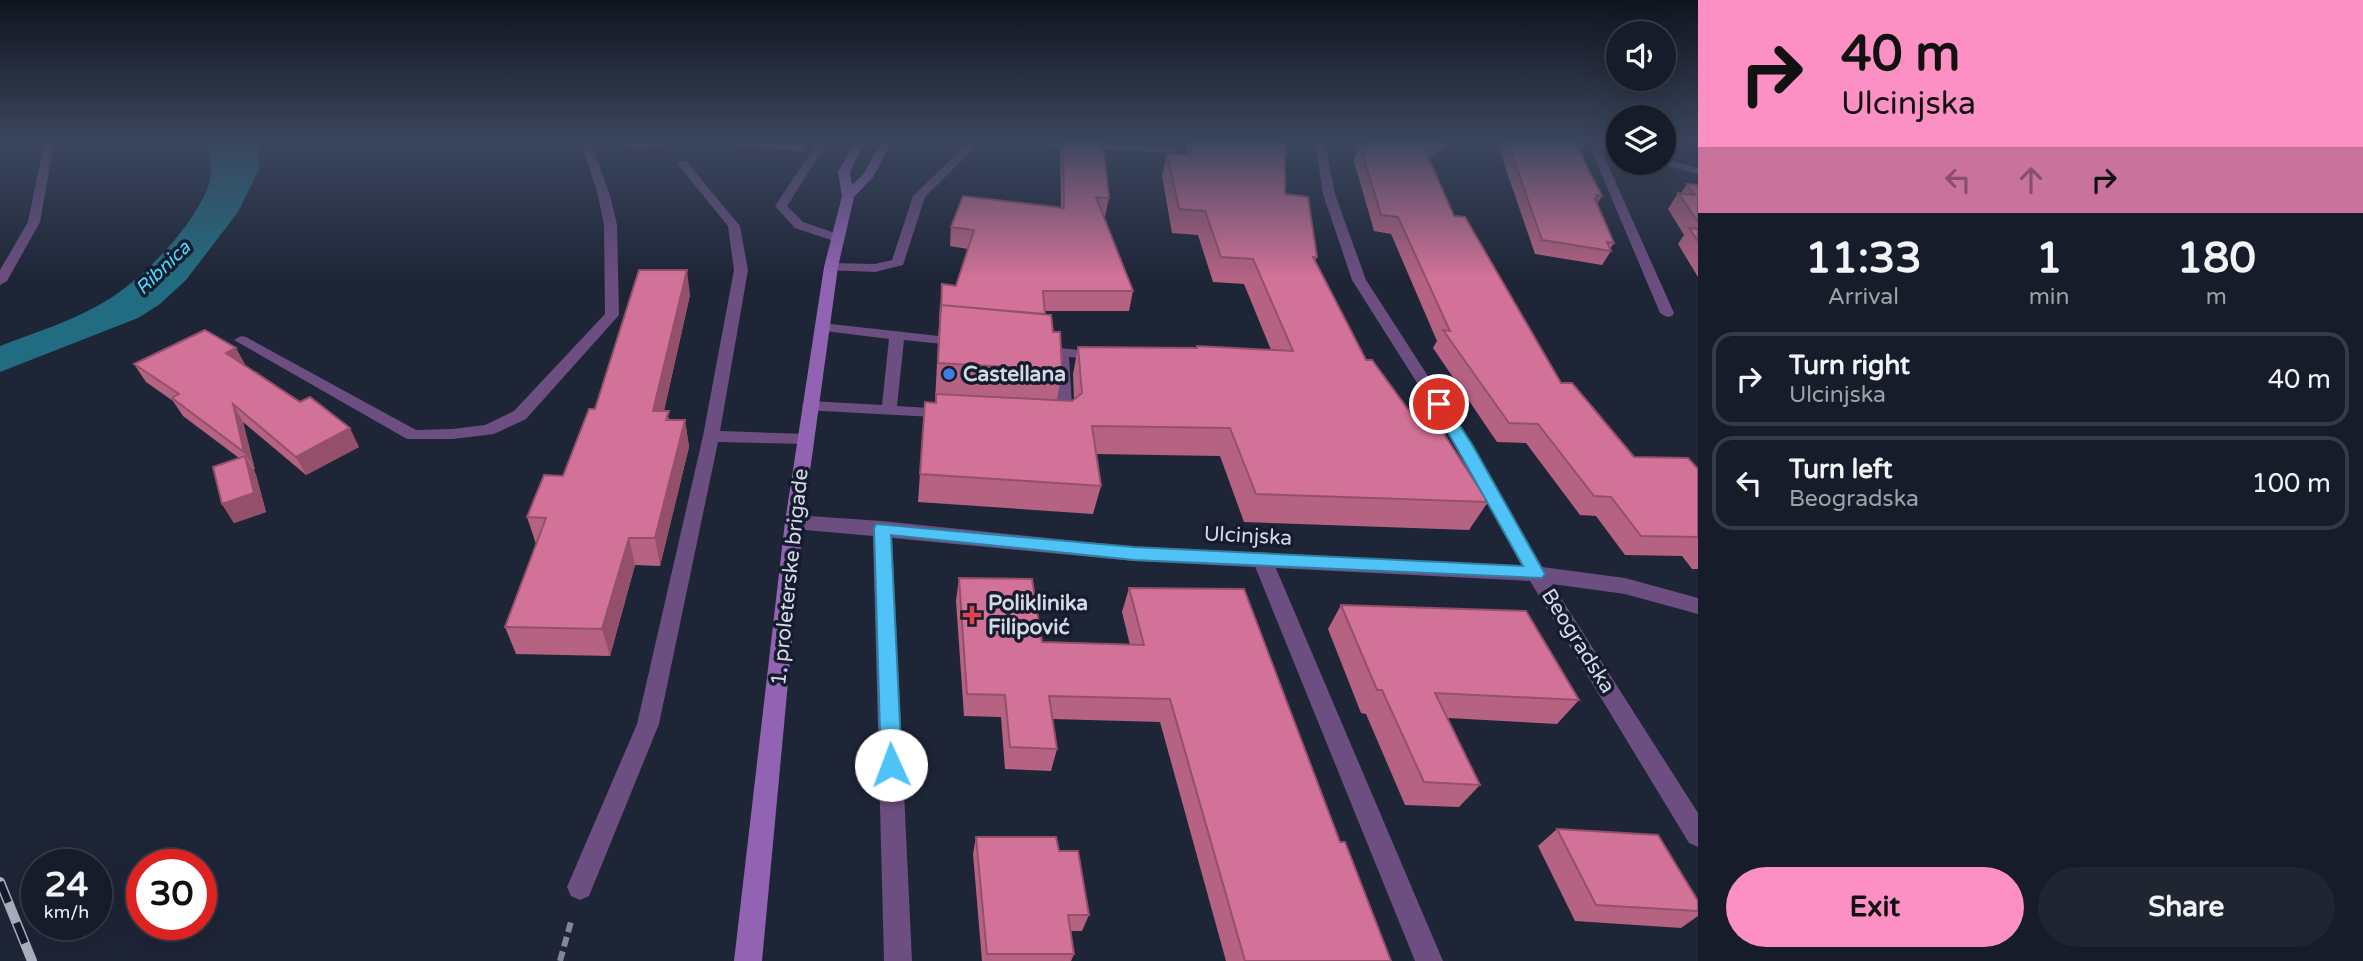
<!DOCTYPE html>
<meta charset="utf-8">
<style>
body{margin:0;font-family:"Varela Round",sans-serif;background:#1f2531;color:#f1f3f6;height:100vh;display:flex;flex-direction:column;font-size:26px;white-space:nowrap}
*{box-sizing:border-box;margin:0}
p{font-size:23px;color:#9ea1a8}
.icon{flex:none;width:38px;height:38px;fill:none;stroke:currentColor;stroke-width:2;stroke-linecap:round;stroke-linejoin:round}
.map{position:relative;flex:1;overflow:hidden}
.drawer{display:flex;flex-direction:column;background:#161c29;width:665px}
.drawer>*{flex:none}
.guide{background:#fc8fc3;color:#111;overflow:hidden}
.controls{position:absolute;left:1606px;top:21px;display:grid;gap:14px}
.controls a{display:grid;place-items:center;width:70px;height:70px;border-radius:50%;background:#161c29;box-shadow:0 7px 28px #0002,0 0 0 2px #353a46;font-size:35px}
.speed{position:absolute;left:21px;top:849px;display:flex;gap:14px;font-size:35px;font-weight:700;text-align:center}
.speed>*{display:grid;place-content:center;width:91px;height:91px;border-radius:50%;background:#161c29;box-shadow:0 7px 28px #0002,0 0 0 2px #353a46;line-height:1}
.speed small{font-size:18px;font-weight:400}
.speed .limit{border:10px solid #d22;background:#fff;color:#111}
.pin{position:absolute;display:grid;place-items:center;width:60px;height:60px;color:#fff;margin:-30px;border:4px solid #fff;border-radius:50%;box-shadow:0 2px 7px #0007}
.me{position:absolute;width:77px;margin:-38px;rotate:358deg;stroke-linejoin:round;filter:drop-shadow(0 0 5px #0008)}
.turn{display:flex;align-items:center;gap:24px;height:147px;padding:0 28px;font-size:32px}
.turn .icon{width:91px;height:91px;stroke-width:2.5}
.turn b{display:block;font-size:49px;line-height:60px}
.lanes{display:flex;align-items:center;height:66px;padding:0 28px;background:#0003;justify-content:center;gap:35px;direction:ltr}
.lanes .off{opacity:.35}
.eta{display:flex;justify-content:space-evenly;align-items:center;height:119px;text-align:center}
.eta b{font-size:42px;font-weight:700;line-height:49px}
.action{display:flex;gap:14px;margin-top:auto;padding:14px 28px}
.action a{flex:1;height:80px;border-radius:42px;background:#fc8fc3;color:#111;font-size:28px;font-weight:700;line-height:80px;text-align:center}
.action a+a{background:#1f2531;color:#f1f3f6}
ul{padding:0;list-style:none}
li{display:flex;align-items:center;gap:21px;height:94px;margin:0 14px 10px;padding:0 14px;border:4px solid #353a46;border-radius:21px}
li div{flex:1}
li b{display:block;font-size:26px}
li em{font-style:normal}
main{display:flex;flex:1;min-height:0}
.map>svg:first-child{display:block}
.water{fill:#216c80}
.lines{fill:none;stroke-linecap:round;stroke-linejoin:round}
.path{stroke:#818796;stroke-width:6;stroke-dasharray:10 5;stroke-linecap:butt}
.service{fill:#6c4e80;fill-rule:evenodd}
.minor{fill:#6c4e80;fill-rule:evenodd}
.secondary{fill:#9363b3;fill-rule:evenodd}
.rail-casing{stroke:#aab0bd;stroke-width:10}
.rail{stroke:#151c2d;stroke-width:7;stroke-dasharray:22;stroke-linecap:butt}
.wall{fill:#b56283}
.shaded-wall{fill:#94506a}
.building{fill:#d37298;stroke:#94506a;stroke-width:2}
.route{fill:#4fc3f7;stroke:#337fa1;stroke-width:2}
.shop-dot{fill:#3f7fe0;stroke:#151c2d;stroke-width:2.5}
.health-dot{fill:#e0444e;stroke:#151c2d;stroke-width:2.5}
.labels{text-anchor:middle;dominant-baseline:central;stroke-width:7;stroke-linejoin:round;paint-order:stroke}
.far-water-label{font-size:19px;font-style:italic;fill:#4cd8fc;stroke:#151c2d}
.poi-label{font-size:21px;font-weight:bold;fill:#d4d9e5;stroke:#151c2d;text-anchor:start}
.street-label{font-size:21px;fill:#d4d9e5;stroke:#151c2d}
</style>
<main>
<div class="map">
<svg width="1698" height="961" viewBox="0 0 1698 961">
<rect width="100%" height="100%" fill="#1e2537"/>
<path class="water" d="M 207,143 L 258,143 L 259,169 L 238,212 L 186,280 L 160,304 L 138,318 L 0,372 L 0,346 C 36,332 76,320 109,299 C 146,276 197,223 210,181 C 213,170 209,154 207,143 Z"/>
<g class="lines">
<path class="path" d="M 560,961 L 572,918"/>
<path class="service" d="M 44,143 L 54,143 L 40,222 L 7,281 L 0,285 L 0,270 L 28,222 Z
M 581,143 L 591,143 L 610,195 L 617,225 L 619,315 L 526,419 L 494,434 L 453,439 L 407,439 L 234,340 L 241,336 L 246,337 L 416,430 L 453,429 L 485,425 L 514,411 L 605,314 L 604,225 L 598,195 Z
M 817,143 L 827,143 L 787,206 L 803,222 L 841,235 L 841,241 L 837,242 L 795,228 L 775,206 Z
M 1041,143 L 1174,147 L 1179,150 L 1174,153 L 1046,146 Z
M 678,161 L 686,161 L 740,226 L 748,270 L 720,431 L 806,434 L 814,439 L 806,444 L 718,442 L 659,724 L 589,896 L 580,900 L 571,896 L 567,887 L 637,724 L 703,436 L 734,270 L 728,226 L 678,165 Z
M 822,323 L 966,339 L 968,342 L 961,346 L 904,340 L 897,406 L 946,409 L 952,410 L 954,414 L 952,418 L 804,410 L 802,406 L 804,402 L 810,401 L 882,405 L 889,339 L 817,330 L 815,327 Z
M 1038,346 L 1101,352 L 1108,356 L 1101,360 L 1069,357 L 1073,421 L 1071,425 L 1062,426 L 1054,421 L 1057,417 L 1054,356 L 1033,353 L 1031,350 Z
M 1262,552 L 1269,554 L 1272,559 L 1443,961 L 1415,961 L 1252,559 L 1255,554 Z"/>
<path class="minor" d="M 968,143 L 979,143 L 925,197 L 903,265 L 875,272 L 826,270 L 824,267 L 831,263 L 875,264 L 892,260 L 913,196 Z
M 1315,143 L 1325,143 L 1335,194 L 1366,280 L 1473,446 L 1542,567 L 1625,578 L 1698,598 L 1698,614 L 1625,594 L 1552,584 L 1698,813 L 1698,847 L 1689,843 L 1530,581 L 1134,561 L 892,538 L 912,961 L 884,961 L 873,536 L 794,529 L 788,527 L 785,522 L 788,517 L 794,515 L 882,521 L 1134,547 L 1522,566 L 1457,446 L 1352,280 L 1323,194 Z
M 1593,143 L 1619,145 L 1619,151 L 1603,147 L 1603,154 L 1674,313 L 1672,316 L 1667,317 L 1660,313 L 1593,154 Z
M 1664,159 L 1698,168 L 1698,174 L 1660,164 L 1664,163 Z"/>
<path class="secondary" d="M 854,143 L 864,143 L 850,172 L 852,185 L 864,173 L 881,143 L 891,143 L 873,177 L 854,197 L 838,267 L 803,522 L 762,961 L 734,961 L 785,522 L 824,267 L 842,196 L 838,172 Z"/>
<defs>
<path id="rail" d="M 0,882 L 32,961"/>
</defs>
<use href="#rail" class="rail-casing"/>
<use href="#rail" class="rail"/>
</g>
<path class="wall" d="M 626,143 L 661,143 L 661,147 L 627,148 Z
M 738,143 L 807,143 L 802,151 L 738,145 Z
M 1061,143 L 1106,143 L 1104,152 L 1109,198 L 1105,216 L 1104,216 L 1133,291 L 1129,311 L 1045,311 L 1045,314 L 1053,332 L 1062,370 L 1057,400 L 1072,401 L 1074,399 L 1073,374 L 1078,347 L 1196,348 L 1197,346 L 1271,350 L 1244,284 L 1213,282 L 1198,235 L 1172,233 L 1162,176 L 1167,153 L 1186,155 L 1187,143 L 1285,143 L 1285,194 L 1317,257 L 1315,261 L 1366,360 L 1421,427 L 1488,502 L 1469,530 L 1244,522 L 1220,456 L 1096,454 L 1101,486 L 1093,514 L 918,502 L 925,402 L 935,402 L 940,304 L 956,286 L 968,249 L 950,246 L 951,227 L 1061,207 L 1060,149 Z
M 1355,143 L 1451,143 L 1429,159 L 1454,216 L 1561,383 L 1634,457 L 1698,469 L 1698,569 L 1692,569 L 1682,556 L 1625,555 L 1596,516 L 1580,515 L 1526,443 L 1497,442 L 1433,348 L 1437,341 L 1391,234 L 1374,231 L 1354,161 L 1357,151 Z
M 1502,143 L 1575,143 L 1602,196 L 1597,204 L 1614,243 L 1610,249 L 1611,251 L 1602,265 L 1535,254 L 1499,149 Z
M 1687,184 L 1698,185 L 1698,277 L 1678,244 L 1684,235 L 1668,209 L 1678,193 L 1681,193 Z
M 690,295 L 664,411 L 670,420 L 685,420 L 689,447 L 660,566 L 635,565 L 610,656 L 516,654 L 505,627 L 536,544 L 527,517 L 563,476 Z
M 134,364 L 246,366 L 359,447 L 306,475 L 243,422 L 255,470 L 253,468 L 256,475 L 266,512 L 234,523 L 222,504 L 239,458 L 183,416 L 173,401 L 146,382 Z
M 959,578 L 1042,642 L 1130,645 L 1122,612 L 1129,588 L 1340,842 L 1391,961 L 1226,961 L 1160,722 L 1053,719 L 1057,749 L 1051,771 L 1005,769 L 1001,717 L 964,716 L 956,601 Z
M 1341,605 L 1579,700 L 1557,724 L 1448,718 L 1480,785 L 1459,807 L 1405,805 L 1366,714 L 1361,713 L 1328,629 Z
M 1557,829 L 1698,911 L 1698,916 L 1681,928 L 1575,921 L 1538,846 Z
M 976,837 L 1059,851 L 1089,915 L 1082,931 L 1071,931 L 1074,954 L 1071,961 L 982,961 L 973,854 Z"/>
<path class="shaded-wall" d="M 802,143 L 807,143 L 802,151 Z
M 1104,143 L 1106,143 L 1104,152 L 1098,170 L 1101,152 Z
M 1436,143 L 1451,143 L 1418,166 L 1425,150 Z
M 687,270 L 690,295 L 658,437 L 653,411 Z
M 236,348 L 246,366 L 226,353 Z
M 233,404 L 243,422 L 255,470 L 244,452 Z
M 685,420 L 689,447 L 660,566 L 655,538 Z
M 350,428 L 359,447 L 306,475 L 296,457 Z
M 245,456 L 256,475 L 266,512 L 234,523 L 222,504 Z
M 629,538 L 635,565 L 610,656 L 602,629 Z"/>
<path class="building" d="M 1063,143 L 1104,143 L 1101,152 L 1104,153 L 1109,198 L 1096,197 L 1133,291 L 1043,291 L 1045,314 L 941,305 L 941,312 L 942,284 L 956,286 L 974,230 L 951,227 L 963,196 L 1064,208 Z
M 1192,143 L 1285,143 L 1285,194 L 1308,197 L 1317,257 L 1313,257 L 1366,360 L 1372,360 L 1421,427 L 1440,428 L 1488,502 L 1256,494 L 1230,428 L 1092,426 L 1101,486 L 920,474 L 925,402 L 936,403 L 936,394 L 1072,401 L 1082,393 L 1078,347 L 1197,348 L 1197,346 L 1293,351 L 1253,259 L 1221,257 L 1205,211 L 1179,209 L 1167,153 L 1192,156 Z
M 1365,143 L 1436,143 L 1425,150 L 1454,216 L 1465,217 L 1561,383 L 1572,383 L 1634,457 L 1688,458 L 1698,469 L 1698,537 L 1641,536 L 1611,497 L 1594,496 L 1538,424 L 1509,423 L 1443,330 L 1450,331 L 1398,217 L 1381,215 L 1360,145 L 1366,146 Z
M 1508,143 L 1575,143 L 1602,196 L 1596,195 L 1598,200 L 1595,199 L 1614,243 L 1607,242 L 1611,251 L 1542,240 Z
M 1687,184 L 1698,185 L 1698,222 L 1678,193 L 1695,195 Z
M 1689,228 L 1698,229 L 1698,241 Z
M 639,270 L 687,270 L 653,411 L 669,411 L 666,420 L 685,420 L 655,538 L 629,538 L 602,629 L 505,627 L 546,518 L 527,517 L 544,475 L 563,476 L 589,409 L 595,409 Z
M 941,305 L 1051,315 L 1053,332 L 1060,332 L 1062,370 L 938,363 Z
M 205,330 L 236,348 L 226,353 L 300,402 L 310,397 L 350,428 L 296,457 L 233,404 L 244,452 L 172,398 L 179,394 L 134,364 Z
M 245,456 L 254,493 L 222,504 L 213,467 Z
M 959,578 L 1032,579 L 1042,642 L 1144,645 L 1129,588 L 1244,589 L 1340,842 L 1345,842 L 1391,961 L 1245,961 L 1170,699 L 1049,696 L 1057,749 L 1010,747 L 1005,695 L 967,694 Z
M 1341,605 L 1526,611 L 1579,700 L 1435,693 L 1480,785 L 1424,782 L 1382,690 L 1377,690 Z
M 1557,829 L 1658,835 L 1698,901 L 1698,911 L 1596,905 Z
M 976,837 L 1056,837 L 1059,851 L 1078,851 L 1089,915 L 1068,915 L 1074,954 L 987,954 Z"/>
<linearGradient id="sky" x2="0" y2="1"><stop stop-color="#10141e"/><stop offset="0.51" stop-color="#3b465e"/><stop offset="1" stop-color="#3b465e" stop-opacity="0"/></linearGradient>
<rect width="1698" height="278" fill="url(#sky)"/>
<path class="route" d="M 1439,400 L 1444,401 L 1473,446 L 1545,574 L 1542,578 L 1134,560 L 891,535 L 902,765 L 899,772 L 891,775 L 884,772 L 881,765 L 874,528 L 876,524 L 1134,547 L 1523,566 L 1432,404 Z"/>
<circle class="shop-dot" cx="949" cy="374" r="7"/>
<path class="health-dot" d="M968.5 604.5h7v7h7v7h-7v7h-7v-7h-7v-7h7z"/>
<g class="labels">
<g class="far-water-label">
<text transform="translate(163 268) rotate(-44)">Ribnica</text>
</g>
<g class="poi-label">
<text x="963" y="374">Castellana</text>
<text x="988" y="603">Poliklinika<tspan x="988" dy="24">Filipović</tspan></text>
</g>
<g class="street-label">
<text transform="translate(1248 536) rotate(3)">Ulcinjska</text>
<text transform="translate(790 577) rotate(-84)">1. proleterske brigade</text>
<text transform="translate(1578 641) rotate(58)">Beogradska</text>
</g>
</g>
</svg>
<div class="controls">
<a><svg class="icon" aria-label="sound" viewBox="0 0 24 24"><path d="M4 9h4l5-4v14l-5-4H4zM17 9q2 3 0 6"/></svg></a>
<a><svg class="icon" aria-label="layers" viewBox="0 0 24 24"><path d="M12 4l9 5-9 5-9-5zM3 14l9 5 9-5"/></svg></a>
</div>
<div class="speed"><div>24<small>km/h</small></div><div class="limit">30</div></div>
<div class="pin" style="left:1439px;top:404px;background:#d93025"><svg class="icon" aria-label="arrive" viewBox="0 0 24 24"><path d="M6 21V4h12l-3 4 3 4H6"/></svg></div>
<svg class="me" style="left:891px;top:765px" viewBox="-20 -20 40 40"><circle r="19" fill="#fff"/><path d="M0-13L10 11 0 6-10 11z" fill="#4fc3f7"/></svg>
</div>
<section class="drawer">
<div class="guide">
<div class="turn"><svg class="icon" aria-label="right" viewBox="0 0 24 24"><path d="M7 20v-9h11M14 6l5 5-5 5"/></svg><div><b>40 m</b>Ulcinjska</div></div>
<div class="lanes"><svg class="icon off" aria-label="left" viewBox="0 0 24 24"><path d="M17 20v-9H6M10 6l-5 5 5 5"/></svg><svg class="icon off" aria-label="ahead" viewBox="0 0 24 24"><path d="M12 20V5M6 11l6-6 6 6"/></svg><svg class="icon" aria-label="right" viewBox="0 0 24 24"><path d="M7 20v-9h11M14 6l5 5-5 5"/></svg></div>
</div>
<div class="eta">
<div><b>11:33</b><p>Arrival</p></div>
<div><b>1</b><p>min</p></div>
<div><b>180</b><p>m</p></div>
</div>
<ul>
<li><svg class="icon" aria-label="right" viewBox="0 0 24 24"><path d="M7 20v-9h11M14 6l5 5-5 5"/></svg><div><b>Turn right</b><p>Ulcinjska</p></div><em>40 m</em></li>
<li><svg class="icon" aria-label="left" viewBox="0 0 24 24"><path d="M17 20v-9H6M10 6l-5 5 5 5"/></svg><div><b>Turn left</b><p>Beogradska</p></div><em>100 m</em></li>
</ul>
<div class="action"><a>Exit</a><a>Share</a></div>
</section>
</main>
